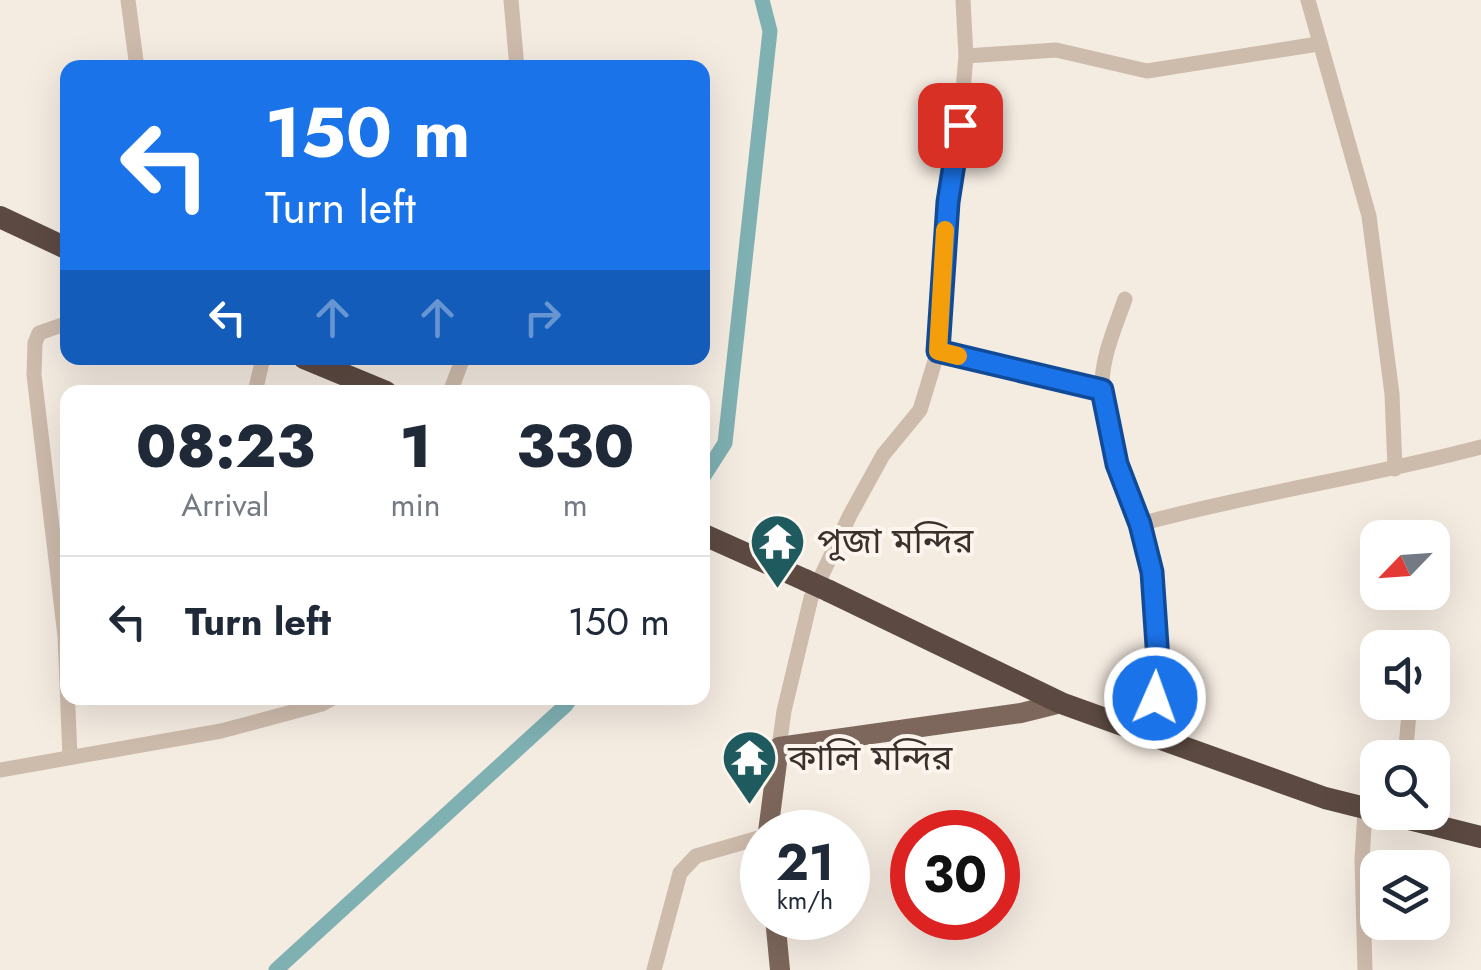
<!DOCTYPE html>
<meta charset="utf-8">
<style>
body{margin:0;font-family:Jost,"Noto Sans Bengali",sans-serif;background:#f6f6f7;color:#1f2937;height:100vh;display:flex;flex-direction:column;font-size:38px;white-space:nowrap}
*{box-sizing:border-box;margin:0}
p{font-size:32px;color:#747a83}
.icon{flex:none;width:55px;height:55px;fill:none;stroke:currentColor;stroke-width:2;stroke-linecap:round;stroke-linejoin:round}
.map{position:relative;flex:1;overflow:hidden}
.drawer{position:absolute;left:60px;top:385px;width:650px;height:320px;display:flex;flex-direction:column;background:#fff;border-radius:20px;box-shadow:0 10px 40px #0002}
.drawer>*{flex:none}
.hud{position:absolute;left:60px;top:60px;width:650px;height:305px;border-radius:20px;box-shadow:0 10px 40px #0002;background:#1a73e8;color:#fff;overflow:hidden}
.needle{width:65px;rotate:245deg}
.controls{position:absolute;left:1360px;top:520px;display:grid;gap:20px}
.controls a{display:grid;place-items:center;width:90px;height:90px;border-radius:20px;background:#fff;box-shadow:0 10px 40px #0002;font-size:50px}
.speed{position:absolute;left:740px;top:810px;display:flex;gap:20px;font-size:50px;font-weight:700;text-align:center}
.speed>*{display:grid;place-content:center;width:130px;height:130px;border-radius:50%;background:#fff;box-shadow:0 10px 40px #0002;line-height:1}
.speed small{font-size:25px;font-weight:400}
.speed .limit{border:15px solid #d22;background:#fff;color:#111}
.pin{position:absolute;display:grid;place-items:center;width:85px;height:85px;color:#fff;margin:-42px;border-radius:20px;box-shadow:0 5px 15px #0006}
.me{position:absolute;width:110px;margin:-55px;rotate:2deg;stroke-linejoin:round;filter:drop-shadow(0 0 8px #0008)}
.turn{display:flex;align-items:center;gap:35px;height:210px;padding:0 40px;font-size:45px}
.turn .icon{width:130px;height:130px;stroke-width:2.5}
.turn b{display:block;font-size:70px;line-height:85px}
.lanes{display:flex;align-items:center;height:95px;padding:0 40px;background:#0003;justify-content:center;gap:50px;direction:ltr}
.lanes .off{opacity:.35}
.eta{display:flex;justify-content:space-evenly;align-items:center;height:170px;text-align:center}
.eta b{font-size:60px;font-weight:800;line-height:70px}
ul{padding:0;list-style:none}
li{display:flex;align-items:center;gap:30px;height:130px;padding:0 40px;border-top:2px solid #e0e1e3}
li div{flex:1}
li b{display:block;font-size:38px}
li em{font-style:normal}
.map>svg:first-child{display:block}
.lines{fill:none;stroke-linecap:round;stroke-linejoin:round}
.canal{stroke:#7fb0b2;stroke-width:15}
.minor{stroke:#cdbbac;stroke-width:15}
.major{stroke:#7d675c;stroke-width:20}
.highway{stroke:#5c4a42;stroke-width:22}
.highway-bridge{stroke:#5c4a42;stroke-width:22}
.route-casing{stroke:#114b97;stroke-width:25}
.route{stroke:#1a73e8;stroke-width:18}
.slow{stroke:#f59e0b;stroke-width:18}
.labels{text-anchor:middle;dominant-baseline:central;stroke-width:8;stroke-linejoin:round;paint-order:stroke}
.poi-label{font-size:35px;fill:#3b302b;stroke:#fbf5ee;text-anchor:start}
</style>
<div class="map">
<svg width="1481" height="970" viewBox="0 0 1481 970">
<rect width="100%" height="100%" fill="#f4ebe1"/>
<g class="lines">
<path class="canal" d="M 702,479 L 725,443 L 770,31 L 762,0
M 276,970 L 566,705 L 571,698"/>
<path class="minor" d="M 128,0 L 137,68
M 511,0 L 517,68
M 1308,0 L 1369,216 L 1392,394 L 1395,469
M 966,56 L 1056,50 L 1147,71 L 1318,44
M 68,261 L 68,291
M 1125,299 C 1115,328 1101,358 1102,389 C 1102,435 1125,479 1139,522 C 1159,581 1166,675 1152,736
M 68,323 L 39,333 L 35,343 L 34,375 L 65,636 L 70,757
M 938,351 L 1102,391
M 255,392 L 263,358
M 450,392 L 463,358
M 1140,524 C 1253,493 1368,477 1481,447
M 779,747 L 784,711 L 811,598 L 850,515 L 883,455 L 920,410 L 938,351 L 948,202 L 960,125 L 966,56 L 963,0
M 1405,758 L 1410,702
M 0,770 L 221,731 L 322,704 L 333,698
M 654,970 L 680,873 L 696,856 L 762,837
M 1365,970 L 1362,860 L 1365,810"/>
<path class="major" d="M 768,832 L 779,747 L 1021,713 L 1061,703
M 775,918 L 780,970"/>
<path class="highway" d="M 0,217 L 68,249
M 304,358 L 386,392
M 702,534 L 805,580
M 829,591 L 1061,703 L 1325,798 L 1481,837"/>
<path class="highway-bridge" d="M 805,580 L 829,591"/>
</g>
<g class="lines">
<defs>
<path id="route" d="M 960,125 L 948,202 L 938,351 L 1102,390 L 1117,464 L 1140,524 L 1152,572 L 1159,675 L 1155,698"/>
</defs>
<use href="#route" class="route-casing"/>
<use href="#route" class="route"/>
<path class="slow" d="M 945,230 L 938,351 L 958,356"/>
</g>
<defs>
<symbol id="temple-pin" viewBox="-11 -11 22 30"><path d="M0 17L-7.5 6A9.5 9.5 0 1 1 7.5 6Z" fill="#1f5a5e" stroke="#fbf5ee"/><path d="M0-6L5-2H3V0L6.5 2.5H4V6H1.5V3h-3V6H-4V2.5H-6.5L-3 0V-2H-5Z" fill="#fff"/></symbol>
</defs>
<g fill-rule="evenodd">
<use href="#temple-pin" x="746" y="510" width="63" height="86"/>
<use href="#temple-pin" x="718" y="726" width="63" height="86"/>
</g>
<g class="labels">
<g class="poi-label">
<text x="817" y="541">পূজা মন্দির</text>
<text x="788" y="758">কালি মন্দির</text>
</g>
</g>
</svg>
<div class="controls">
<a><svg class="needle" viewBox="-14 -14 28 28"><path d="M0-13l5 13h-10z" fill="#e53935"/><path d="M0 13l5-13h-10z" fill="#747a83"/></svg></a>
<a><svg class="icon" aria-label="sound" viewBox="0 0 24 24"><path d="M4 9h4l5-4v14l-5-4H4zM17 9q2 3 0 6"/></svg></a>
<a><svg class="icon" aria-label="search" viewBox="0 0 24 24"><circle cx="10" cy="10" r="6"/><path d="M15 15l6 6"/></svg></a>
<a><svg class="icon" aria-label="layers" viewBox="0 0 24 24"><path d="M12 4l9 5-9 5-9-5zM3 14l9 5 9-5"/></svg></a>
</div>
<div class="speed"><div>21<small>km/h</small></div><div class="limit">30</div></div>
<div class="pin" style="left:960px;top:125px;background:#d93025"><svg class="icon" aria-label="arrive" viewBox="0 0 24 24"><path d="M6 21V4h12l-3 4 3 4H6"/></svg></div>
<svg class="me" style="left:1155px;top:698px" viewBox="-20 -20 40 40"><circle r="17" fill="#1a73e8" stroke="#fff" stroke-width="3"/><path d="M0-11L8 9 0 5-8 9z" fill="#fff"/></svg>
<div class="hud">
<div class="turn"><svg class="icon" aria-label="left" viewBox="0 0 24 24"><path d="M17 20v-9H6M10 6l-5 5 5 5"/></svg><div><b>150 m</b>Turn left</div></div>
<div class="lanes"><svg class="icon" aria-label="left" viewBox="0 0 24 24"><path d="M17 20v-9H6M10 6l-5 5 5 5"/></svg><svg class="icon off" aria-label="ahead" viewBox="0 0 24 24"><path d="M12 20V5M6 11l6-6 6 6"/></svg><svg class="icon off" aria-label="ahead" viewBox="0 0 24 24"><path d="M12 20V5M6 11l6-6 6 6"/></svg><svg class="icon off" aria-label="right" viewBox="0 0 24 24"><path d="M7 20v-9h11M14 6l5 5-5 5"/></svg></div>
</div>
<section class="drawer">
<div class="eta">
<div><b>08:23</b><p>Arrival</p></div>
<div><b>1</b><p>min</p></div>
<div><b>330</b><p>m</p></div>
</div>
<ul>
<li><svg class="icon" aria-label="left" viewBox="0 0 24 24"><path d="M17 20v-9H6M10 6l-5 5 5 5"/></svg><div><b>Turn left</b></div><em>150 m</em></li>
</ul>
</section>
</div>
